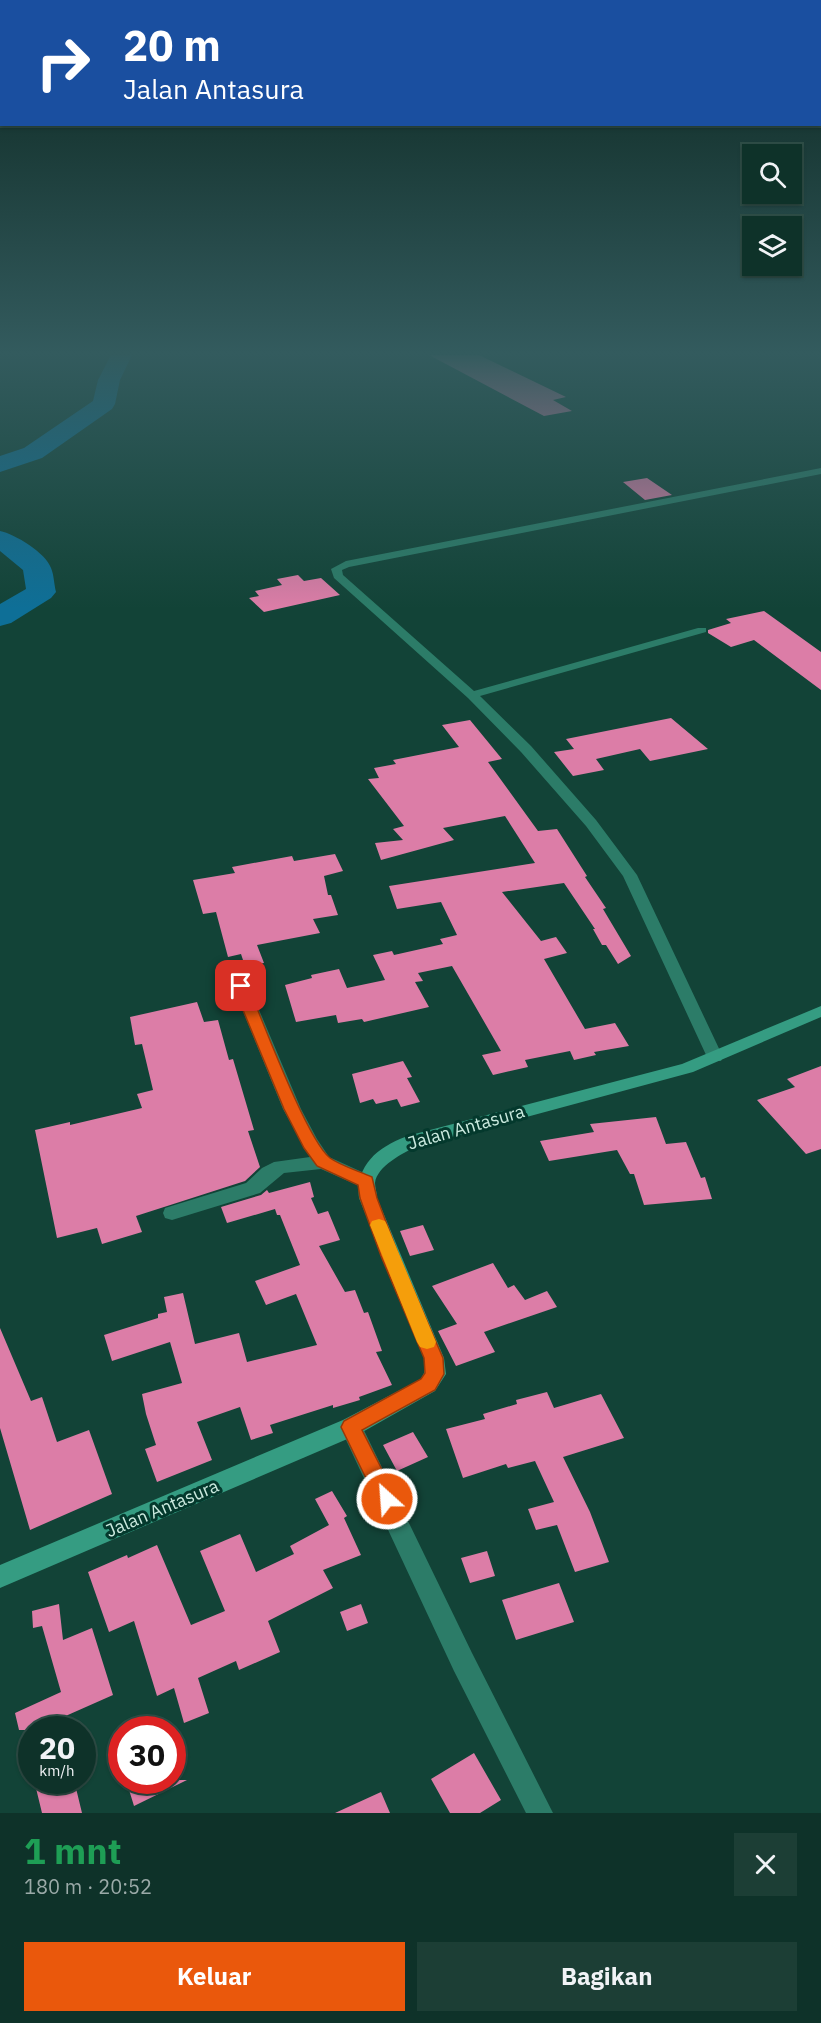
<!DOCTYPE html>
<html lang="id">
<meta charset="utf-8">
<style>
body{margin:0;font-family:"IBM Plex Sans",sans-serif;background:#1c3e35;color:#f1f3f6;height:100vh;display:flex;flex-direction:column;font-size:22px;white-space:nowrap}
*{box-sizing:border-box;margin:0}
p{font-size:20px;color:#9baaa8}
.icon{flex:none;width:33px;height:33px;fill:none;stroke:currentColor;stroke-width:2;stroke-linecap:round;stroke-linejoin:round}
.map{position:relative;height:1813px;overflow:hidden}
.side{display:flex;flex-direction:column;background:#0e3229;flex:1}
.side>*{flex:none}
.hud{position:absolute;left:0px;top:0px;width:822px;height:126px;box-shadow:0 2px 4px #0004,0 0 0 2px #2e4d46;background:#1a4fa0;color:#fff;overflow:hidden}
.fabs{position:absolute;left:742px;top:144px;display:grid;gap:12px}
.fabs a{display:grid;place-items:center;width:60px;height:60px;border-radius:0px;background:#0e3229;box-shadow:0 2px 4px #0004,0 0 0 2px #2e4d46;font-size:30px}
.speed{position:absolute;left:18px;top:1716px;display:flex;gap:12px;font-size:30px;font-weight:700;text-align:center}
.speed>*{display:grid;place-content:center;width:78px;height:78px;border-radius:50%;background:#0e3229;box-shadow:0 2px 4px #0004,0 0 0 2px #2e4d46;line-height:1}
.speed small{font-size:15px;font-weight:400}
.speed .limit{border:9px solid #d22;background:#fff;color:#111}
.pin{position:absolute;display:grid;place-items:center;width:51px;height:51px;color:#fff;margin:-26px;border-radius:12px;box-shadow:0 3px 9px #0006}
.me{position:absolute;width:66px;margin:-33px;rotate:334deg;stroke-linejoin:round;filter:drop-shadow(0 0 4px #0008)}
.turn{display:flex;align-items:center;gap:21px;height:126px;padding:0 24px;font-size:27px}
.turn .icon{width:78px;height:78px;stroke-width:2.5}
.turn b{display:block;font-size:42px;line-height:51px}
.round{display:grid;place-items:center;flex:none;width:63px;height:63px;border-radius:0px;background:#1c3e35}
.head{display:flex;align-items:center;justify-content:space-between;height:102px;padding:0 24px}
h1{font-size:36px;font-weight:700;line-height:45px;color:#1e9e55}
.primary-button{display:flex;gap:12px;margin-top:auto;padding:12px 24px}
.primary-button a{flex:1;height:69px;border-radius:0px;background:#ea580c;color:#fff;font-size:24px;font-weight:700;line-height:69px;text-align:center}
.primary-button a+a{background:#1c3e35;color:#f1f3f6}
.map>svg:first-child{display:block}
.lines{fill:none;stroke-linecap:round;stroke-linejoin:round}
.river{fill:#0e6f97;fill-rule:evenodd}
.building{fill:#dc7da7}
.minor{fill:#2c7c68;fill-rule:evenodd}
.secondary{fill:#359c82;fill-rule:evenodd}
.route{fill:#ea580c;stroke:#983908;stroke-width:1.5}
.slow{fill:#f59e0b}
.labels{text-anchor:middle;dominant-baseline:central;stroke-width:6;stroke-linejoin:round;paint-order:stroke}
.near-street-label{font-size:18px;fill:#cae9de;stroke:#04392d}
</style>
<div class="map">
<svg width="821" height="1813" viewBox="0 0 821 1813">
<rect width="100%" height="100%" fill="#124337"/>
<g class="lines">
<path class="river" d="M 111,355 L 132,355 L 120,380 L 115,404 L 112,409 L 42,458 L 0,472 L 0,456 L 24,448 L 93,401 L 98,380 Z
M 0,531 C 15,534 46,553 51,568 C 54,575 54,584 56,592 L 51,598 L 11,623 L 0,626 L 0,604 L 26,589 L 23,570 L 0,551 Z"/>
</g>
<path class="building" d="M 429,355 L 479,355 L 566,397 L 553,400 L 572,411 L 544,416 Z
M 647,478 L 672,495 L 645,500 L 623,482 Z
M 298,575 L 304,581 L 321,578 L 340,595 L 264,612 L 249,598 L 259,596 L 255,591 L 282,585 L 277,579 Z
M 764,611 L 821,652 L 821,690 L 754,640 L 731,647 L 708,633 L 708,630 L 731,623 L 726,619 Z
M 671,718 L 708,749 L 650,761 L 640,749 L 596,759 L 604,770 L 573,776 L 554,752 L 574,749 L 566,739 Z
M 470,720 L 502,759 L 488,762 L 538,831 L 557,829 L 587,876 L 585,877 L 606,908 L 603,909 L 631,956 L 618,964 L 606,945 L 602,945 L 593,929 L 595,929 L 564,883 L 502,892 L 541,941 L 556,937 L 567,953 L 544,959 L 585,1029 L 615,1023 L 629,1046 L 594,1052 L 596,1055 L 574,1060 L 570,1051 L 525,1060 L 528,1067 L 493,1075 L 482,1055 L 501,1051 L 452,966 L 418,973 L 423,981 L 415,982 L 429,1007 L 364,1022 L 362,1019 L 338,1023 L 336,1015 L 296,1022 L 285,985 L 312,978 L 311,975 L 339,969 L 347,988 L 385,980 L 373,955 L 392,951 L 394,955 L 443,944 L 440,939 L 457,935 L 441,902 L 397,909 L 389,886 L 535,863 L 505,816 L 443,828 L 454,840 L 381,860 L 375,843 L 403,840 L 393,829 L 404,826 L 368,779 L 379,778 L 374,768 L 396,764 L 393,760 L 459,747 L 442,725 Z
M 335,854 L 343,871 L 324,876 L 328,895 L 331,895 L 338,915 L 313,919 L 320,933 L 257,945 L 264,963 L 245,966 L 241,954 L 228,957 L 216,912 L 203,914 L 193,880 L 235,873 L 232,867 L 292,856 L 294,861 Z
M 197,1002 L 204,1022 L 218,1020 L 229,1060 L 233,1059 L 254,1130 L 248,1131 L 260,1167 L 245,1181 L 136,1216 L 142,1232 L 102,1244 L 97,1228 L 57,1238 L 35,1130 L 70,1122 L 70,1125 L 142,1108 L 137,1094 L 153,1090 L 142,1044 L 135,1045 L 130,1017 Z
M 403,1061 L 412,1077 L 407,1078 L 420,1102 L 401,1107 L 397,1099 L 376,1104 L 373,1099 L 360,1103 L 352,1074 Z
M 821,1066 L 821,1149 L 806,1154 L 757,1100 L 795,1087 L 787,1079 Z
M 656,1117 L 666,1144 L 686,1142 L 701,1178 L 705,1177 L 712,1199 L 644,1205 L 634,1174 L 630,1174 L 617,1150 L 549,1161 L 540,1141 L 594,1132 L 590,1124 Z
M 310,1182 L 314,1197 L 311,1198 L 318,1214 L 328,1211 L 340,1240 L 319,1246 L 345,1292 L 355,1290 L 364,1313 L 368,1312 L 382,1351 L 376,1352 L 392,1385 L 359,1397 L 360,1400 L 333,1408 L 333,1405 L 270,1425 L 273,1433 L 251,1440 L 240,1407 L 197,1422 L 212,1460 L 157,1482 L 145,1449 L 156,1445 L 146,1414 L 142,1394 L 182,1383 L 170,1342 L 112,1361 L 104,1335 L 158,1318 L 158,1314 L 167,1312 L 164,1297 L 183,1293 L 195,1344 L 239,1333 L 247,1362 L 317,1345 L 296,1294 L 266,1305 L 255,1281 L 300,1265 L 280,1215 L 277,1215 L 275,1209 L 227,1223 L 221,1207 L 261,1195 L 267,1190 L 269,1193 Z
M 423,1225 L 434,1250 L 410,1256 L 400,1231 Z
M 493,1263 L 508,1288 L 514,1285 L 525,1300 L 547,1291 L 557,1307 L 484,1332 L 495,1352 L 456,1366 L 438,1331 L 457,1324 L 432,1286 Z
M 0,1328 L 31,1401 L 42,1397 L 57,1442 L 89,1430 L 112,1494 L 30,1530 L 0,1428 Z
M 547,1392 L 554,1408 L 601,1394 L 624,1438 L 563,1457 L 590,1512 L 609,1562 L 575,1572 L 557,1525 L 536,1530 L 528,1509 L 554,1502 L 535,1461 L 508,1468 L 506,1464 L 463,1478 L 446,1429 L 485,1419 L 483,1414 L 517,1404 L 516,1400 Z
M 413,1432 L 428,1457 L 397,1471 L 383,1445 Z
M 332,1491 L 347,1516 L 344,1518 L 361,1555 L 323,1570 L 333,1588 L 268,1621 L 280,1652 L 239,1670 L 236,1661 L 198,1678 L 209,1713 L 184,1723 L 174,1688 L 157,1696 L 134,1621 L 109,1632 L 88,1572 L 127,1555 L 128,1558 L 157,1545 L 191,1625 L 225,1611 L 200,1551 L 240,1534 L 256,1572 L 294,1554 L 290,1546 L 329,1525 L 315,1499 Z
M 487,1551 L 495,1576 L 470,1583 L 461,1558 Z
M 559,1583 L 574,1622 L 516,1640 L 502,1600 Z
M 59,1604 L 63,1640 L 92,1628 L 113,1695 L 52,1722 L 54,1730 L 19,1730 L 15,1713 L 61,1692 L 42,1626 L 33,1628 L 32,1611 Z
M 361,1604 L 368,1623 L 347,1631 L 340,1612 Z
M 474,1753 L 501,1800 L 480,1813 L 450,1813 L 431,1779 Z
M 34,1780 L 74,1780 L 82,1813 L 42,1813 Z
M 126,1780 L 187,1780 L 134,1806 Z
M 381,1792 L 390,1813 L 335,1813 Z"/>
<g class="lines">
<path class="minor" d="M 821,468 L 821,474 L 349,567 L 342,570 L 343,575 L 474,691 L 698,628 L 706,628 L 706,632 L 480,696 L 531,746 L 596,820 L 637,875 L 723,1057 L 721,1061 L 709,1061 L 707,1057 L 623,876 L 586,826 L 521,752 L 468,698 L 334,578 L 331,569 L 346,561 Z
M 232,960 L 240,965 L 301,1109 L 317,1139 L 329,1157 L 373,1177 L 375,1182 L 373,1187 L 366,1189 L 321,1169 L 284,1173 L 260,1193 L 172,1220 L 165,1218 L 163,1213 L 165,1208 L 246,1183 L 262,1168 L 274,1162 L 310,1157 L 283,1109 L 224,965 Z
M 351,1418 L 359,1420 L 472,1653 L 553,1813 L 526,1813 L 454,1671 L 340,1427 L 343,1420 Z"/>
<path class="secondary" d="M 821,1006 L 821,1017 L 693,1072 L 416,1147 C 403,1153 377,1166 375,1183 C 375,1187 377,1193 377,1198 L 444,1358 L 446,1374 L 435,1391 L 359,1434 L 0,1588 L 0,1565 L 343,1420 L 421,1379 L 424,1373 L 424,1358 L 359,1198 C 355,1164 380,1145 411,1135 L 682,1064 Z"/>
</g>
<linearGradient id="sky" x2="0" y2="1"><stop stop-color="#0a251e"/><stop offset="0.58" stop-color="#335b5e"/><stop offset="1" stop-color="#335b5e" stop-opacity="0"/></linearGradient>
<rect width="821" height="609" fill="url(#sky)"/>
<path class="route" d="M 241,981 L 248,986 C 262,1019 307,1140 330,1158 C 341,1166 359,1171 372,1177 L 377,1198 L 399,1256 L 443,1358 L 444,1374 L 435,1390 L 362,1430 L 397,1499 L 394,1505 L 387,1508 L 379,1505 L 341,1427 L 344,1421 L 421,1379 L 425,1373 L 424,1358 L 381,1256 L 360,1198 L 358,1185 L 317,1166 L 304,1148 L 284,1109 L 233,986 Z"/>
<path class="slow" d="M 379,1219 L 385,1221 L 387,1225 L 436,1342 L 434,1347 L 427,1349 L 420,1347 L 417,1342 L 370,1225 L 372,1221 Z"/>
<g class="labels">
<g class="near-street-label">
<text transform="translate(466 1127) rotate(-16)">Jalan Antasura</text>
<text transform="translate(162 1508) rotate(-23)">Jalan Antasura</text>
</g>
</g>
</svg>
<div class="fabs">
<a><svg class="icon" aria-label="search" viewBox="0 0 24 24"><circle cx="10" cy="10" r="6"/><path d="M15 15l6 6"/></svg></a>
<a><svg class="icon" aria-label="layers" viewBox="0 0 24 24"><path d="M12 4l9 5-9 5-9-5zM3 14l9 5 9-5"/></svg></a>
</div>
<div class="speed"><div>20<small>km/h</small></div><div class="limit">30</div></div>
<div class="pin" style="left:241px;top:986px;background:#d93025"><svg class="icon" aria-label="arrive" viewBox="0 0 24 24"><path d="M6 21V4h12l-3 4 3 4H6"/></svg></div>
<svg class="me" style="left:387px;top:1499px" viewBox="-20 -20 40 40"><circle r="17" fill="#ea580c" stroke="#fff" stroke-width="3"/><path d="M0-11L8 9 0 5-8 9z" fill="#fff"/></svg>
<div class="hud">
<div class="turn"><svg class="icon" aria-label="right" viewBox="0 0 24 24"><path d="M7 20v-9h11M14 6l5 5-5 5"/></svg><div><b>20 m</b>Jalan Antasura</div></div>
</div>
</div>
<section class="side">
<div class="head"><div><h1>1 mnt</h1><p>180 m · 20:52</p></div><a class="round"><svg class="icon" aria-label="close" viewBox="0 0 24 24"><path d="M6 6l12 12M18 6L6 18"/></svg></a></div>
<div class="primary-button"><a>Keluar</a><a>Bagikan</a></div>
</section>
